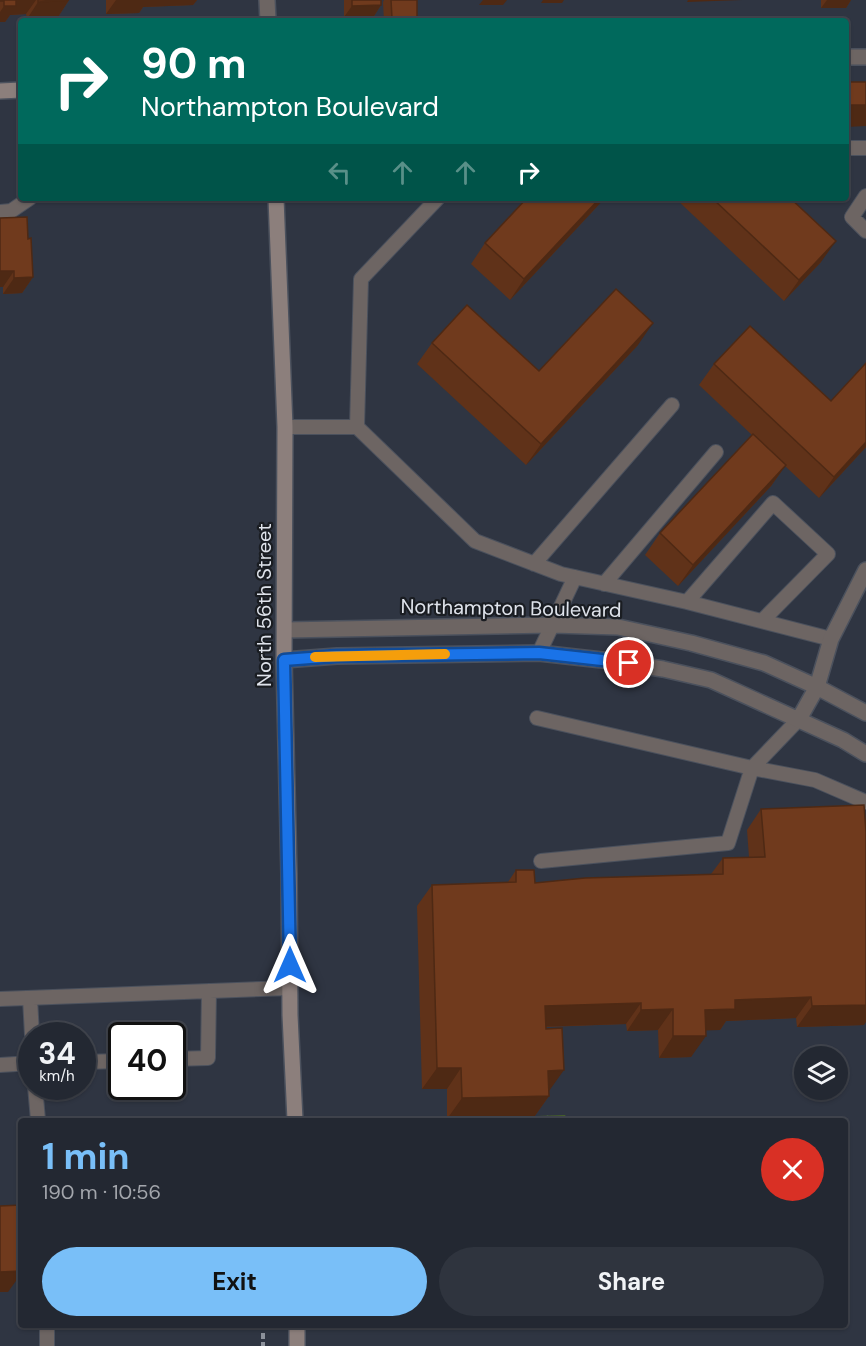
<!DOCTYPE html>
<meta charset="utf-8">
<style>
body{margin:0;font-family:"DM Sans",sans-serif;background:#2f343e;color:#f1f3f6;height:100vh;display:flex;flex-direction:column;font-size:22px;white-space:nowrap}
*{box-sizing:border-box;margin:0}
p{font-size:20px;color:#a3a6ac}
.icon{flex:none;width:33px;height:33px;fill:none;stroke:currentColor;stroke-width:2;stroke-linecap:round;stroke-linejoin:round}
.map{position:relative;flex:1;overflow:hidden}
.side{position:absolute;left:18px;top:1118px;width:830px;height:210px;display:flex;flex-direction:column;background:#232832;border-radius:6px;box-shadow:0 2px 4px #0004,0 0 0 2px #40444d}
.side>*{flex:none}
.top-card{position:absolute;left:18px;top:18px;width:831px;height:183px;border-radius:6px;box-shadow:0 2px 4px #0004,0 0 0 2px #40444d;background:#00695c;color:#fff;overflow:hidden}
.fabs{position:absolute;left:794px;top:1046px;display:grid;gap:12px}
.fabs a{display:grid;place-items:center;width:54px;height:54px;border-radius:50%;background:#232832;box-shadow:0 2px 4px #0004,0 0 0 2px #40444d;font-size:30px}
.speed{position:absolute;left:18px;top:1022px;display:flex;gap:12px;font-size:30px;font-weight:700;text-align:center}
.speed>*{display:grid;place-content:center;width:78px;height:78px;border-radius:50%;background:#232832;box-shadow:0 2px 4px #0004,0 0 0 2px #40444d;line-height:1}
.speed small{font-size:15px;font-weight:400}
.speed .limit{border:3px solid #111;border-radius:9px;background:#fff;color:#111}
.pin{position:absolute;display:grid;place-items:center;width:51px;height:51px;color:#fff;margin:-26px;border:3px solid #fff;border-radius:50%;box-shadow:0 2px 6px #0007}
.me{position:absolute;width:66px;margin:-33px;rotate:0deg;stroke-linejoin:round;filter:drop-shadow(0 0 4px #0008)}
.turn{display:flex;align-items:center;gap:21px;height:126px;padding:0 24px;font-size:27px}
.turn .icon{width:78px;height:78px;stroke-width:2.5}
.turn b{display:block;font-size:42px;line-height:51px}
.lanes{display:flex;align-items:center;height:57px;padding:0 24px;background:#0003;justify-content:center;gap:30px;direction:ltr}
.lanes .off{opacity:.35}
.round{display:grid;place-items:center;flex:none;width:63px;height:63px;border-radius:32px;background:#2f343e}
.headline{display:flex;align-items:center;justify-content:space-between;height:102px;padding:0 24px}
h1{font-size:36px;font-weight:700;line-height:45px;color:#79bff8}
.cta{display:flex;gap:12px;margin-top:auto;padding:12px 24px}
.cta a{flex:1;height:69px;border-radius:36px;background:#79bff8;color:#111;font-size:24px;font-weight:700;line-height:69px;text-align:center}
.cta a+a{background:#2f343e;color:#f1f3f6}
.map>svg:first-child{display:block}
.grass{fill:url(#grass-tufts)}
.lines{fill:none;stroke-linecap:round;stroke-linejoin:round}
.lane-casing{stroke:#4b515d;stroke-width:16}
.street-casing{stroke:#4b515d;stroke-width:18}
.secondary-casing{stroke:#4b515d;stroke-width:18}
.path{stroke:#8c919b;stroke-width:4;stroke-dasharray:6 3;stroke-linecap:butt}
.lane{stroke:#6d6563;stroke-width:14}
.street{stroke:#6d6563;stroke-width:15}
.secondary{stroke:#8c7f7c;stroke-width:15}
.wall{fill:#603219}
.shaded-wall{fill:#4e2914}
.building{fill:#703a1d;stroke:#4e2914;stroke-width:1.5}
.route-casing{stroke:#114b97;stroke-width:15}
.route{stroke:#1a73e8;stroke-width:10}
.slow{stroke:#f59e0b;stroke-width:10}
.labels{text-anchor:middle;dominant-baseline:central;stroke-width:4.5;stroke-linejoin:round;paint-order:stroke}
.street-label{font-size:20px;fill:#dfe3eb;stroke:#1a1d22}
</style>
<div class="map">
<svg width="866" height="1346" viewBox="0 0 866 1346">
<defs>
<pattern id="grass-tufts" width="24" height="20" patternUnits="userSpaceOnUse" patternTransform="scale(1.5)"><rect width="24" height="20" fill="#46612a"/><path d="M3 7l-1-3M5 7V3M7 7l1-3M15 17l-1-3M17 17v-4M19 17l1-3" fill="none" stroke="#607849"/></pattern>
</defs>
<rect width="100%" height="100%" fill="#2f3542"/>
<path class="grass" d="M 565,1115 L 568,1120 L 418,1120 Z"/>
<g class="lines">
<defs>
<path id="lane" d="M 846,148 L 866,148
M 866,196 L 852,217 L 866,231
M 0,212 L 11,211 L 30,198
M 285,427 L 357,427 L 475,541 L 561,574 L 687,602 L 831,639
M 357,427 L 361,279 L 438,198
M 534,564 L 672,405
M 604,584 L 716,452
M 687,602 L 773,503 L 828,554 L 763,620
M 539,653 L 575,577
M 537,718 L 752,768 L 728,843 L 541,861
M 752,768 L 815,780 L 866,802
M 752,768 L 799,719
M 30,998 L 32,1035
M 0,999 L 290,988
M 172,1059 L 208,1058 L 209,991
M 82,1062 L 122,1061
M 0,1065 L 32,1063
M 35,1086 L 38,1120
M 47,1324 L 47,1346"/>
<path id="street" d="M 267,0 L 268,21
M 846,57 L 866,57
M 285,630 L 553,625 L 618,627 L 691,643 L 764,663 L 817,687 L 866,713
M 284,660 L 337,656 L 539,653 L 611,661 L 663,669 L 711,680 L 843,740 L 866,754
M 799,719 L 817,687 L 831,639 L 866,570"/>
<path id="secondary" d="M 0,91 L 21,90
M 276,198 L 285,427 L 284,660 L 289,874 L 290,1015 L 295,1120
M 297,1324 L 297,1346"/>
</defs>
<use href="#lane" class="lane-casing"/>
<use href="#street" class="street-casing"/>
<use href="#secondary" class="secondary-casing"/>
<path class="path" d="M 263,1324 L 263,1346"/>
<use href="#lane" class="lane"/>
<use href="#street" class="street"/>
<use href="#secondary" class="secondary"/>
</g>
<path class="wall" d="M 0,0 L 69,0 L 58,17 L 27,19 L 26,14 L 10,15 L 5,22 L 0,22 Z
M 106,0 L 197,0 L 193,5 L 143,7 L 139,13 L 106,14 Z
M 344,0 L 381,0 L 381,5 L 374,16 L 344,17 Z
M 384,0 L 417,0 L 417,17 L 414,21 L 384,21 L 383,2 Z
M 821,0 L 851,0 L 846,8 L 821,8 Z
M 605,198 L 510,300 L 471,264 L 485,243 Z
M 675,198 L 790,198 L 821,262 L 784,301 Z
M 28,239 L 33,277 L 22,293 L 3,294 L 3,287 Z
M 432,343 L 539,371 L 638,345 L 526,465 L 417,364 Z
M 714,364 L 866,447 L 819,498 L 785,466 L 771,486 L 678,586 L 645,555 L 660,533 L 752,435 L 699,385 Z
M 761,809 L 864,1025 L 797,1027 L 796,1018 L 726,1021 L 720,1030 L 706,1030 L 691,1057 L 659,1058 L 658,1030 L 627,1031 L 626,1024 L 546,1027 L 549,1096 L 534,1117 L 447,1119 L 447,1089 L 422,1089 L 417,906 L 432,885 L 508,882 L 516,870 L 535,883 L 711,874 L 723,858 L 749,857 L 747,830 Z"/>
<path class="shaded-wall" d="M 15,0 L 36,0 L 26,14 L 10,15 L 5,22 L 0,22 L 0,12 L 4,6 Z
M 69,0 L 58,17 L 27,19 L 38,2 Z
M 116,0 L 197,0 L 193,5 L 143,7 L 139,13 L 106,14 Z
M 483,0 L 515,0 L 507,0 L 503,5 L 479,5 Z
M 543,0 L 564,0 L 562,3 L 541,3 Z
M 688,0 L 742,0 L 687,2 Z
M 827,0 L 851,0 L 846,8 L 821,8 Z
M 381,5 L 374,16 L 344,17 L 352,6 Z
M 417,17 L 414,21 L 390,21 L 392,18 Z
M 846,105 L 866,105 L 866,126 L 846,127 Z
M 600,198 L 605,198 L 510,300 L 524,279 Z
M 836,241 L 821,262 L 784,301 L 799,280 Z
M 0,271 L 14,271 L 3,287 L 0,287 Z
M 33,277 L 22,293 L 3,294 L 14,278 Z
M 653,323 L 638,345 L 526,465 L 541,444 Z
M 866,442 L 866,447 L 819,498 L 834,477 Z
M 786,465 L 771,486 L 678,586 L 693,565 Z
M 811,997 L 796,1018 L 726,1021 L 720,1030 L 690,1031 L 705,1010 L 735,1000 Z
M 641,1003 L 626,1024 L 530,1027 L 545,1006 Z
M 866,1005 L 866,1022 L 864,1025 L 797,1027 L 812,1006 Z
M 673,1009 L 658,1030 L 627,1031 L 641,1010 Z
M 673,1036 L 706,1036 L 691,1057 L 659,1058 Z
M 437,1068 L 461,1068 L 447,1089 L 422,1089 Z
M 564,1070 L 549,1091 L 548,1071 Z
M 549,1096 L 534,1117 L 447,1119 L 462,1098 Z
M 21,1255 L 21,1274 L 8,1292 L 0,1292 L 0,1272 Z"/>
<path class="building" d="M 0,0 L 16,0 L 16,6 L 4,6 L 4,1 L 0,1 Z
M 38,0 L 69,0 L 38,2 Z
M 352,0 L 381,0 L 381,5 L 352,6 Z
M 391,0 L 417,0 L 417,17 L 392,18 Z
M 846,82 L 866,82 L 866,105 L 846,105 Z
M 527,198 L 600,198 L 524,279 L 485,243 Z
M 712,198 L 790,198 L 836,241 L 799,280 Z
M 27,217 L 28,239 L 31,238 L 33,277 L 14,278 L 14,271 L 0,271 L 0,218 Z
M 616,289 L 653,323 L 541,444 L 432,343 L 467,305 L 539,371 Z
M 750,326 L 831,401 L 866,363 L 866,442 L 834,477 L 714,364 Z
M 753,434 L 786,465 L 693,565 L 660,533 Z
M 864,805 L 866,832 L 866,1005 L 812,1006 L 811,997 L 735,1000 L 735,1009 L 705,1010 L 706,1036 L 673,1036 L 673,1009 L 641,1010 L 641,1003 L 545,1006 L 546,1029 L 562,1028 L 564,1070 L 548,1071 L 549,1096 L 462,1098 L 461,1068 L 437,1068 L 432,885 L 516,882 L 516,870 L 534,870 L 535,883 L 585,878 L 723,874 L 723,858 L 765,857 L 761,809 Z
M 21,1205 L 21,1271 L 0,1272 L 0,1206 Z"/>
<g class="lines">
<defs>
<path id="route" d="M 290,965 L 284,660 L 337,656 L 539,653 L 629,663"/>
</defs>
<use href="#route" class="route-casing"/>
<use href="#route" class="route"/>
<path class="slow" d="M 315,657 L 445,654"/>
</g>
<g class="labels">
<g class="street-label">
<text transform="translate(264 605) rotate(-90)">North 56th Street</text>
<text transform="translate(511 608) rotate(1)">Northampton Boulevard</text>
</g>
</g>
</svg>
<div class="fabs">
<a><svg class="icon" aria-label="layers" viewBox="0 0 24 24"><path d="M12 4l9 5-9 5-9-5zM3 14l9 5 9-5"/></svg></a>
</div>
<div class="speed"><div>34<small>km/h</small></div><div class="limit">40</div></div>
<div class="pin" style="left:629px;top:663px;background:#d93025"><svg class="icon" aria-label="arrive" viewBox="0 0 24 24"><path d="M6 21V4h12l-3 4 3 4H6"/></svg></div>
<svg class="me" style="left:290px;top:965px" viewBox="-20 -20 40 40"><path d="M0-17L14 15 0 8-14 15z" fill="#1a73e8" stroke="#fff" stroke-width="4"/></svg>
<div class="top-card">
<div class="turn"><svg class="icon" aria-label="right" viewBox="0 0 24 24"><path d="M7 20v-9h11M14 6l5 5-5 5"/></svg><div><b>90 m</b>Northampton Boulevard</div></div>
<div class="lanes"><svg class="icon off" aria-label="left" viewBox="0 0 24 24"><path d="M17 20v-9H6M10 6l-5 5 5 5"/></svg><svg class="icon off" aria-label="ahead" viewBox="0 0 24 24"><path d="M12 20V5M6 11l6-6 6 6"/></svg><svg class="icon off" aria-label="ahead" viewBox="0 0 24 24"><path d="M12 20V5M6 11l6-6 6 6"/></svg><svg class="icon" aria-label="right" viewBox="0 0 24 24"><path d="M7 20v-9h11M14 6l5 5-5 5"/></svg></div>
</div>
<section class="side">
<div class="headline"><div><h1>1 min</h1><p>190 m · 10:56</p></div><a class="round" style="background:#d93025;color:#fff"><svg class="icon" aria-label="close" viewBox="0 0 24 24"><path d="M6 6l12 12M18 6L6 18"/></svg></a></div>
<div class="cta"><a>Exit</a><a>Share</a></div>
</section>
</div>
